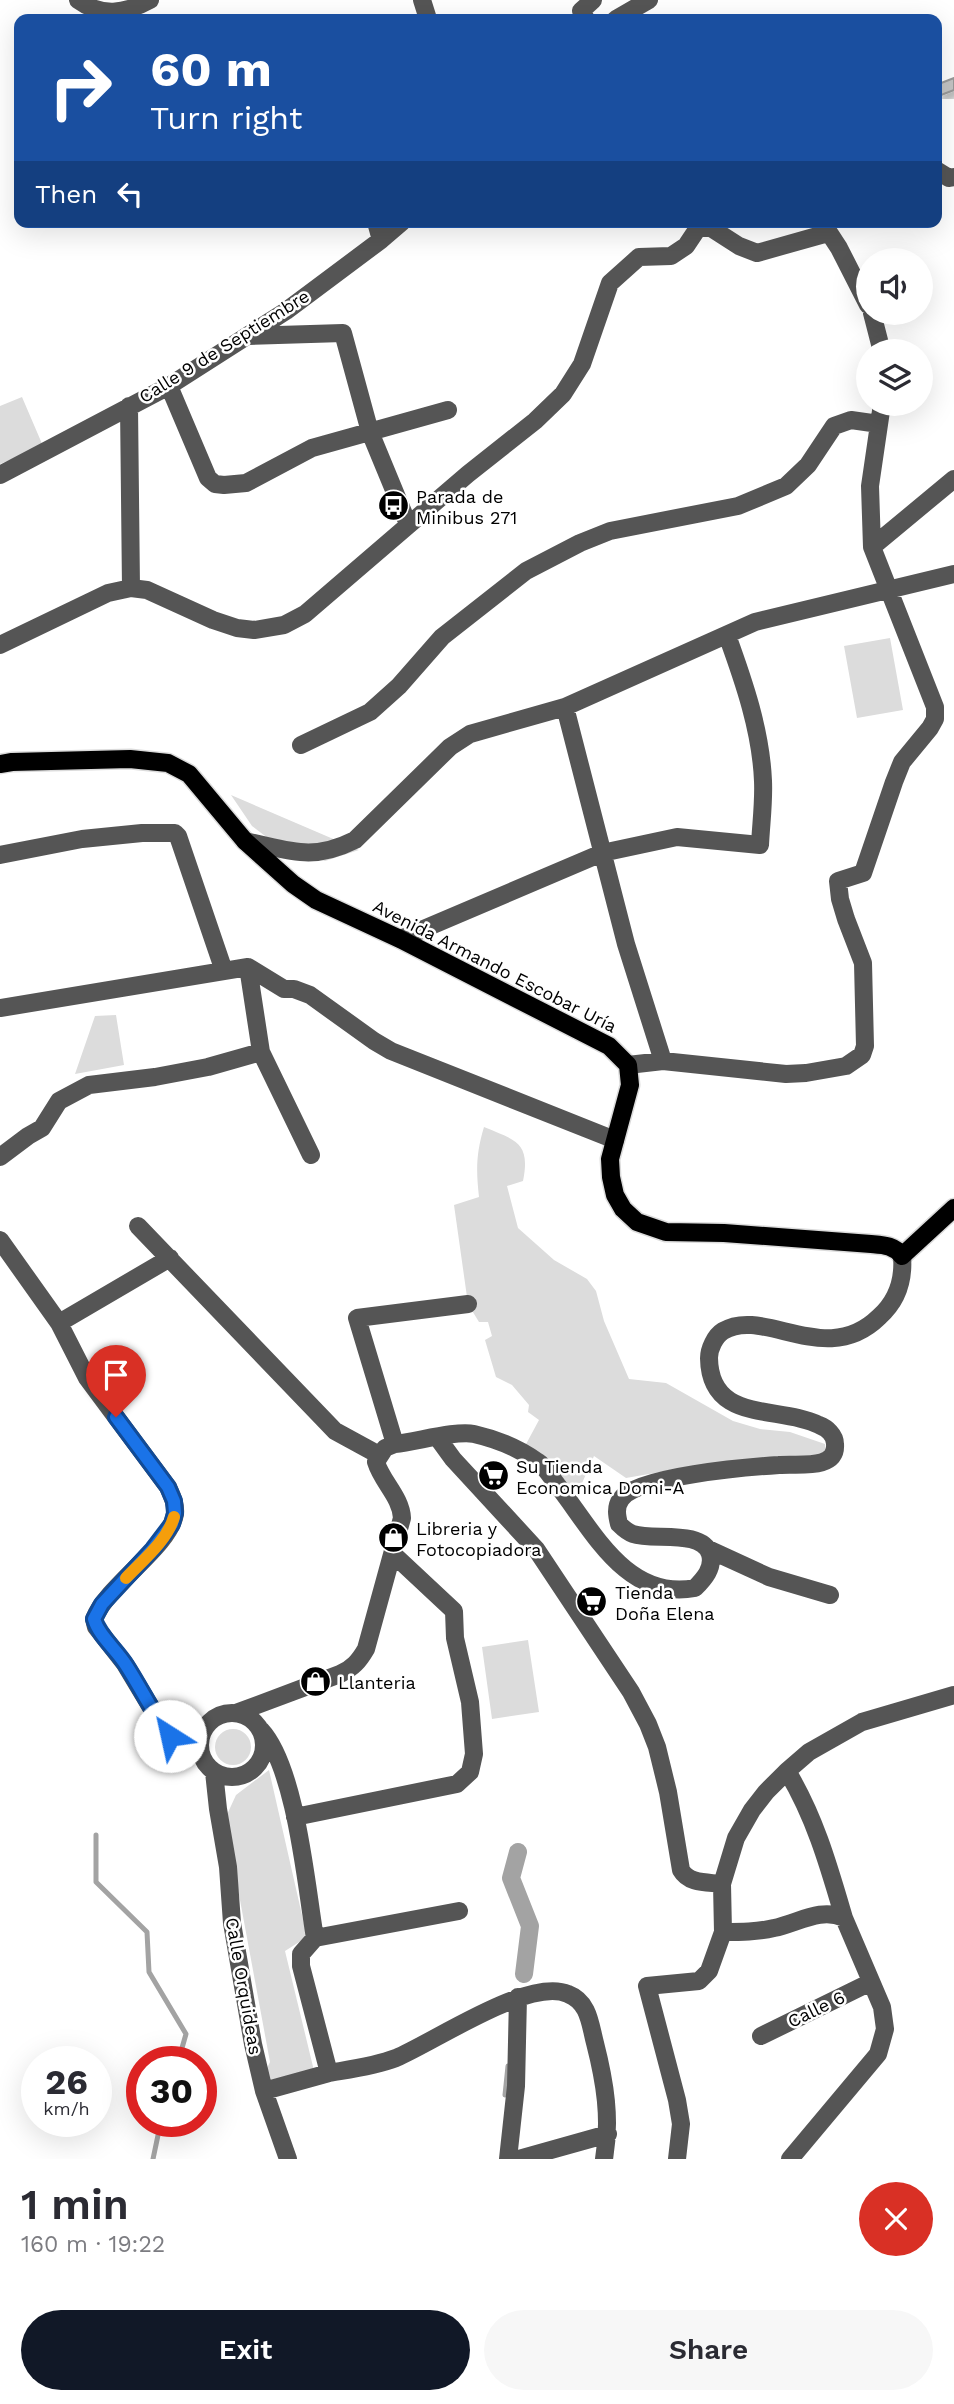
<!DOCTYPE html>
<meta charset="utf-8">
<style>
body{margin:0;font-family:"Work Sans",sans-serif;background:#f7f7f7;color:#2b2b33;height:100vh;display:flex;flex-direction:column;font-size:26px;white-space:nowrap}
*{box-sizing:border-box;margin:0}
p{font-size:23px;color:#7c7c81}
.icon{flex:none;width:38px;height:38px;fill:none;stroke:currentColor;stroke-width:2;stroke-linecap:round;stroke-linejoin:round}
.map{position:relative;height:2159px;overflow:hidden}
.panel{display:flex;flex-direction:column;background:#fff;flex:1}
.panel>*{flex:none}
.top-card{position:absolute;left:14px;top:14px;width:928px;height:214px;border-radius:14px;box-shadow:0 7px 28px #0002;background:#1a4fa0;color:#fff;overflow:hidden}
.tools{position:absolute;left:856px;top:248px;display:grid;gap:14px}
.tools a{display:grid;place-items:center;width:77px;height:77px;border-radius:50%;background:#fff;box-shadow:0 7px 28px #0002;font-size:35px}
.speed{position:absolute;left:21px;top:2046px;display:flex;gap:14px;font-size:35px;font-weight:700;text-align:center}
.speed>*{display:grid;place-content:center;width:91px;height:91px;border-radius:50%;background:#fff;box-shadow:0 7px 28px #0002;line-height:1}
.speed small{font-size:18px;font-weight:400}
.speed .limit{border:10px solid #d22;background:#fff;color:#111}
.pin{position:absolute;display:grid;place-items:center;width:60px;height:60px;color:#fff;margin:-72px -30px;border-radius:50% 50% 50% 0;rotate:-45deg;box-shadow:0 0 7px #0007}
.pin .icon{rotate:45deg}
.me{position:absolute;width:77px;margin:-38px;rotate:325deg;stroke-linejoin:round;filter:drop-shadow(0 0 5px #0008)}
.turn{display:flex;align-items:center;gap:24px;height:147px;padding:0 21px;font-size:32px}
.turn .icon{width:91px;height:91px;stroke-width:2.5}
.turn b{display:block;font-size:49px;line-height:60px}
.then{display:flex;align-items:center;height:66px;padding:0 21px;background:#0003;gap:14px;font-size:26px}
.round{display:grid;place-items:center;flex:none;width:74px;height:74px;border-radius:37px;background:#f7f7f7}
.summary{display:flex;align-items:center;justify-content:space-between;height:119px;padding:0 21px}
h1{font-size:42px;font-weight:600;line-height:52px}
.button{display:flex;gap:14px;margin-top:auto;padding:14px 21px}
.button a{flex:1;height:80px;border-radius:42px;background:#111827;color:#fff;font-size:28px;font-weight:600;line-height:80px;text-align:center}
.button a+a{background:#f7f7f7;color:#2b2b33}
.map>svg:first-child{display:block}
.green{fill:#dcdcdc}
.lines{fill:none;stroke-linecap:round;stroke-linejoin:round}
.stream{stroke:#a3a3a3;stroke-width:5}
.canal{stroke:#a3a3a3;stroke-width:18}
.building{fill:#c4c4c4;stroke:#999;stroke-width:2;filter:url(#shadow)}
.major-casing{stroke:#dbdbdb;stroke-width:21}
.minor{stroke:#555;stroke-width:18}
.major{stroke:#000;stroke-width:18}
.route-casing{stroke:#114b97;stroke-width:18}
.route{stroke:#1a73e8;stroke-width:12}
.slow{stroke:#f59e0b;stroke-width:12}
.labels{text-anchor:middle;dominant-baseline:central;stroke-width:5;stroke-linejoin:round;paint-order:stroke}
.street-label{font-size:18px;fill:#000;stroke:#fff}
.poi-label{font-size:18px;fill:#000;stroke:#fff;text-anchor:start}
</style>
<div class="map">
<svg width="954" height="2159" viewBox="0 0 954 2159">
<defs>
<filter id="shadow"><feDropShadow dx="6" dy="6" stdDeviation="3.5" flood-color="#0004"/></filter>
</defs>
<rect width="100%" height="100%" fill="#fff"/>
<path class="green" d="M 22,397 L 43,446 L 0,464 L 0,406 Z
M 890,638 L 903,710 L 857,718 L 844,646 Z
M 231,795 L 359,850 L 325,861 L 286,852 L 252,826 Z
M 116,1015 L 124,1065 L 75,1074 L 95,1016 Z
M 484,1127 C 515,1140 531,1142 523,1181 L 507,1186 L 518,1228 L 554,1260 L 587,1279 L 596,1291 L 604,1321 L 629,1379 L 666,1383 L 733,1421 L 760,1429 L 790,1432 L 825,1444 L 826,1451 L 820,1456 C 754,1460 690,1466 626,1478 L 594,1456 L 575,1499 L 525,1446 L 539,1420 L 528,1412 L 529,1405 L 512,1385 L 496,1377 L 485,1340 L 492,1336 L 488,1322 L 479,1322 L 468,1304 L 454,1205 L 479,1197 C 476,1170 476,1154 484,1127 Z
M 528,1640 L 539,1712 L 492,1719 L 482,1647 Z
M215 1747a18 18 0 1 1 36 0a18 18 0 1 1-36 0Z
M 269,1770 L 307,1937 L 285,1951 L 316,2079 L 267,2083 L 264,2074 L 270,2062 L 225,1819 L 236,1795 Z"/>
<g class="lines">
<path class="stream" d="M 96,1835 L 96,1882 L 147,1932 L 149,1972 L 186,2034 L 178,2062
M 505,2095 L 508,2066
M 153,2159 L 161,2121"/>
<path class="canal" d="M 518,1852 L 511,1878 L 530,1926 L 524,1974"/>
</g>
<path class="building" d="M 954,78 L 954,90 L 936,97 L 936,85 Z"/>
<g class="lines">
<defs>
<path id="major" d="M 0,764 L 12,762 L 130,759 L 168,763 L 189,774 L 245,841 L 293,884 L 316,900 L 400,939 L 609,1046 L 628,1065 L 630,1085 L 610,1159 L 611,1177 L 615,1195 L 623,1209 L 637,1222 L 666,1232 L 724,1233 L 871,1244 C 883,1245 894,1245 902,1256 L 954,1208"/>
</defs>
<use href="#major" class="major-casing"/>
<path class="minor" d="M 78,0 C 101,17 125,14 150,0
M 422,0 L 428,19
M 586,19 L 581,11 L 593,0
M 616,19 L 649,0
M 936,170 L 949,178 L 954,177
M 376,222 L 381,240
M 824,225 L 839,248 L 868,305
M 872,313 L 882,352
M 248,336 L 343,333 L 370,432 L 408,524
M 169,386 L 208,478 L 215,484 L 224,485 L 246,483 L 312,448 L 448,410
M 129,406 L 131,588
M 0,475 L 169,386 L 286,311 L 381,240 L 402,222
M 872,547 L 954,479
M 0,645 L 108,593 L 131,588 L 147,590 L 213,620 L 237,628 L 254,630 L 284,625 L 305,614 L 468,474 L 535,421 L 563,394 L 582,364 L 610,283 L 639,257 L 671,256 L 686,246 L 698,228 L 711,228 L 739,246 L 757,253 L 828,233
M 565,707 L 626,944 L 663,1061
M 301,745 L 370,712 L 399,686 L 442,637 L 526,571 L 580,543 L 610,531 L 738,506 L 786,486 L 808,465 L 834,426 L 851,420 L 879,424
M 245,841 C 289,850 311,862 355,840 L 450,747 L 470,734 L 565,707 L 755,622 L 954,574
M 0,855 L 82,839 L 142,833 L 175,833 L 178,836 L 224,971
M 400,939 L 602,853 L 677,837 L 760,845 C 761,824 764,802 763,781 C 761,731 744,682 727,635
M 248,967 L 261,1052 L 311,1155
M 0,1008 L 248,967 L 284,989 L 294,989 L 310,995 L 374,1041 L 391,1051 L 615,1140
M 628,1065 L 663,1061 L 786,1074 L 806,1073 L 846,1066 L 862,1055 L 865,1046 L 863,963 L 846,919 L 840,899 L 838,881 L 863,873 L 894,782 L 902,762 L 930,728 L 935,719 L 935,707 L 872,547 L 870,486 L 882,404
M 0,1157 L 28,1136 L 42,1128 L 59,1101 L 89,1085 L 155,1077 L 208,1067 L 261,1052
M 138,1226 L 335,1431 L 379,1455
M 0,1240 L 59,1323 L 87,1378 L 168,1487 C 172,1496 176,1504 175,1514 C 169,1548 108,1584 94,1619 L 96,1627 L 125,1664 L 161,1724 L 170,1736 L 201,1755
M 59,1323 L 170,1258
M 437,1437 L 453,1459 L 536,1549 L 631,1692 L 648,1724 L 657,1747 L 668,1792 L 681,1870 C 689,1884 707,1882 722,1884
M 395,1444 L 357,1318 L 468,1304
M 708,1549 L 769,1577 L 830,1595
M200 1745a32 32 0 1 1 64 0a32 32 0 1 1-64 0Z
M 236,1713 L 340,1674 C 353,1668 359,1661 366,1649 L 402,1518 C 401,1497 382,1482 376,1462 L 385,1448 L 395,1444 C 416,1442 456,1430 474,1434 C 496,1439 520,1449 538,1462 C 546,1467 552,1479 558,1486 C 593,1531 627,1601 695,1588 C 704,1579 714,1568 710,1554 C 702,1529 653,1541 633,1534 C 627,1532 623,1528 619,1524 C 617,1516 615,1507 621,1499 C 636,1476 749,1467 779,1465 C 796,1463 837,1471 835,1444 C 835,1435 827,1428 819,1425 C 779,1405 710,1424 709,1358 C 709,1349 715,1336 723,1331 C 764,1306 826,1369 879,1317 C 897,1301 904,1280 902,1256
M 261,1730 C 296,1768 306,1885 315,1938 L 301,1954 L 301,1966 L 329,2073 C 352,2069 375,2066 396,2058 C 436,2041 529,1977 568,1994 C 589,2002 590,2024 595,2043 C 605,2082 611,2119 604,2159
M 787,1771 C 815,1817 829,1867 844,1918
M 214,1772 L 218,1809 L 228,1867 L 232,1923 L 253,2044 L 264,2091 L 288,2159
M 295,1817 L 457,1784 L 470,1772 L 474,1754 L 470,1702 L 455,1638 L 454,1611 L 393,1554
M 723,1932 C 741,1932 757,1932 774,1928 C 798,1923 821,1907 844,1918 L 882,2007 L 885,2029 L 878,2054 L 790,2159
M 315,1938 L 459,1911
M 761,2036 L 871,1982
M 264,2091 L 329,2073
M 508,2159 L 516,2086 L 518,1997
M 519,2159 L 608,2134
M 677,2159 L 681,2124 L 677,2100 L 647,1986 L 699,1981 L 709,1971 L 723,1932 L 722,1884 L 736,1838 L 752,1810 L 766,1792 L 787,1771 L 809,1752 L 862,1722 L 954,1695"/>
<use href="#major" class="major"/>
</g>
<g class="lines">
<defs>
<path id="route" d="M 116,1417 L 168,1487 L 174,1501 L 175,1513 L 172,1524 L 153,1549 L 102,1604 L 94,1619 C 99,1636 116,1649 126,1665 C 141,1688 153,1714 170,1736"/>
</defs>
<use href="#route" class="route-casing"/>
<use href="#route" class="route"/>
<path class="slow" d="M 126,1578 C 142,1561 167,1541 174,1517"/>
</g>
<defs>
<symbol id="bus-disc" viewBox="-11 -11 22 22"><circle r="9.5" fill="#000" stroke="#fff"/><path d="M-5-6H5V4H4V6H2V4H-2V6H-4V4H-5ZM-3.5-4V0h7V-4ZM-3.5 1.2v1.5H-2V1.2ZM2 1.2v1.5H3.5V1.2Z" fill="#fff"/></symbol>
<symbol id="supermarket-disc" viewBox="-11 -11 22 22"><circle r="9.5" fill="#000" stroke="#fff"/><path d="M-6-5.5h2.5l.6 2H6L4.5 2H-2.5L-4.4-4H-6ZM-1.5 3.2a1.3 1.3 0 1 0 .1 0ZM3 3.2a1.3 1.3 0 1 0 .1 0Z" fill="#fff"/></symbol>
<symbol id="shop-disc" viewBox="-11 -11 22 22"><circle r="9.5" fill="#000" stroke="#fff"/><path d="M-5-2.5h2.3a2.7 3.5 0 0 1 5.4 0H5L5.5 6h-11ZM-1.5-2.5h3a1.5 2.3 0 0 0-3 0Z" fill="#fff"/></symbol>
</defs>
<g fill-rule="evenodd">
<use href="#bus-disc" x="376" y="488" width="35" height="35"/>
<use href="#supermarket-disc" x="476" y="1458" width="35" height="35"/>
<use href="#shop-disc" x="376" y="1520" width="35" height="35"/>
<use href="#supermarket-disc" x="574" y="1584" width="35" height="35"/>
<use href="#shop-disc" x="298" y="1664" width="35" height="35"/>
</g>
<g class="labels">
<g class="street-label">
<text transform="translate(224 346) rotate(-32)">Calle 9 de Septiembre</text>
<text transform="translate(495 966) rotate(27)">Avenida Armando Escobar Uría</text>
<text transform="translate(244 1986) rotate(80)">Calle Orquideas</text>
<text transform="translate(816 2009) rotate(-26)">Calle 6</text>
</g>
<g class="poi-label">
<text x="416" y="496">Parada de<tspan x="416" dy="21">Minibus 271</tspan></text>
<text x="516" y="1466">Su Tienda<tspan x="516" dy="21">Economica Domi-A</tspan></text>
<text x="416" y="1528">Libreria y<tspan x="416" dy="21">Fotocopiadora</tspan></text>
<text x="615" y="1592">Tienda<tspan x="615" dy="21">Doña Elena</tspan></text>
<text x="338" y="1682">Llanteria</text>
</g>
</g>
</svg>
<div class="tools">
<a><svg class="icon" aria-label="sound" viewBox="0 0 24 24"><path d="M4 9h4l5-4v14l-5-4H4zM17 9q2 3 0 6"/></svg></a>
<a><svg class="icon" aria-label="layers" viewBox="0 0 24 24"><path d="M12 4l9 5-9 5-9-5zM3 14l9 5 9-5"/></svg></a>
</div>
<div class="speed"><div>26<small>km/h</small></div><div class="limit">30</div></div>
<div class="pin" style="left:116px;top:1417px;background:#d93025"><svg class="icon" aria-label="arrive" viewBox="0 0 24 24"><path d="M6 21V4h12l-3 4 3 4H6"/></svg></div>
<svg class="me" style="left:170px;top:1736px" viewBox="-20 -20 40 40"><circle r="19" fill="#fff"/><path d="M0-13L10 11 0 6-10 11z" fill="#1a73e8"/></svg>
<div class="top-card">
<div class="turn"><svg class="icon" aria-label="right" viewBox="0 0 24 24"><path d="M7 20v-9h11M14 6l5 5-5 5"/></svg><div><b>60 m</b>Turn right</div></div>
<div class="then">Then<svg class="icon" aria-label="left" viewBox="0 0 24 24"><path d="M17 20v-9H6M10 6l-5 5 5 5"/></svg></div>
</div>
</div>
<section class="panel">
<div class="summary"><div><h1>1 min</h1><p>160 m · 19:22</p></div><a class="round" style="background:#d93025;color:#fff"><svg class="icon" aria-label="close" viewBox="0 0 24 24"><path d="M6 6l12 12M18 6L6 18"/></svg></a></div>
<div class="button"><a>Exit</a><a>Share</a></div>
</section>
